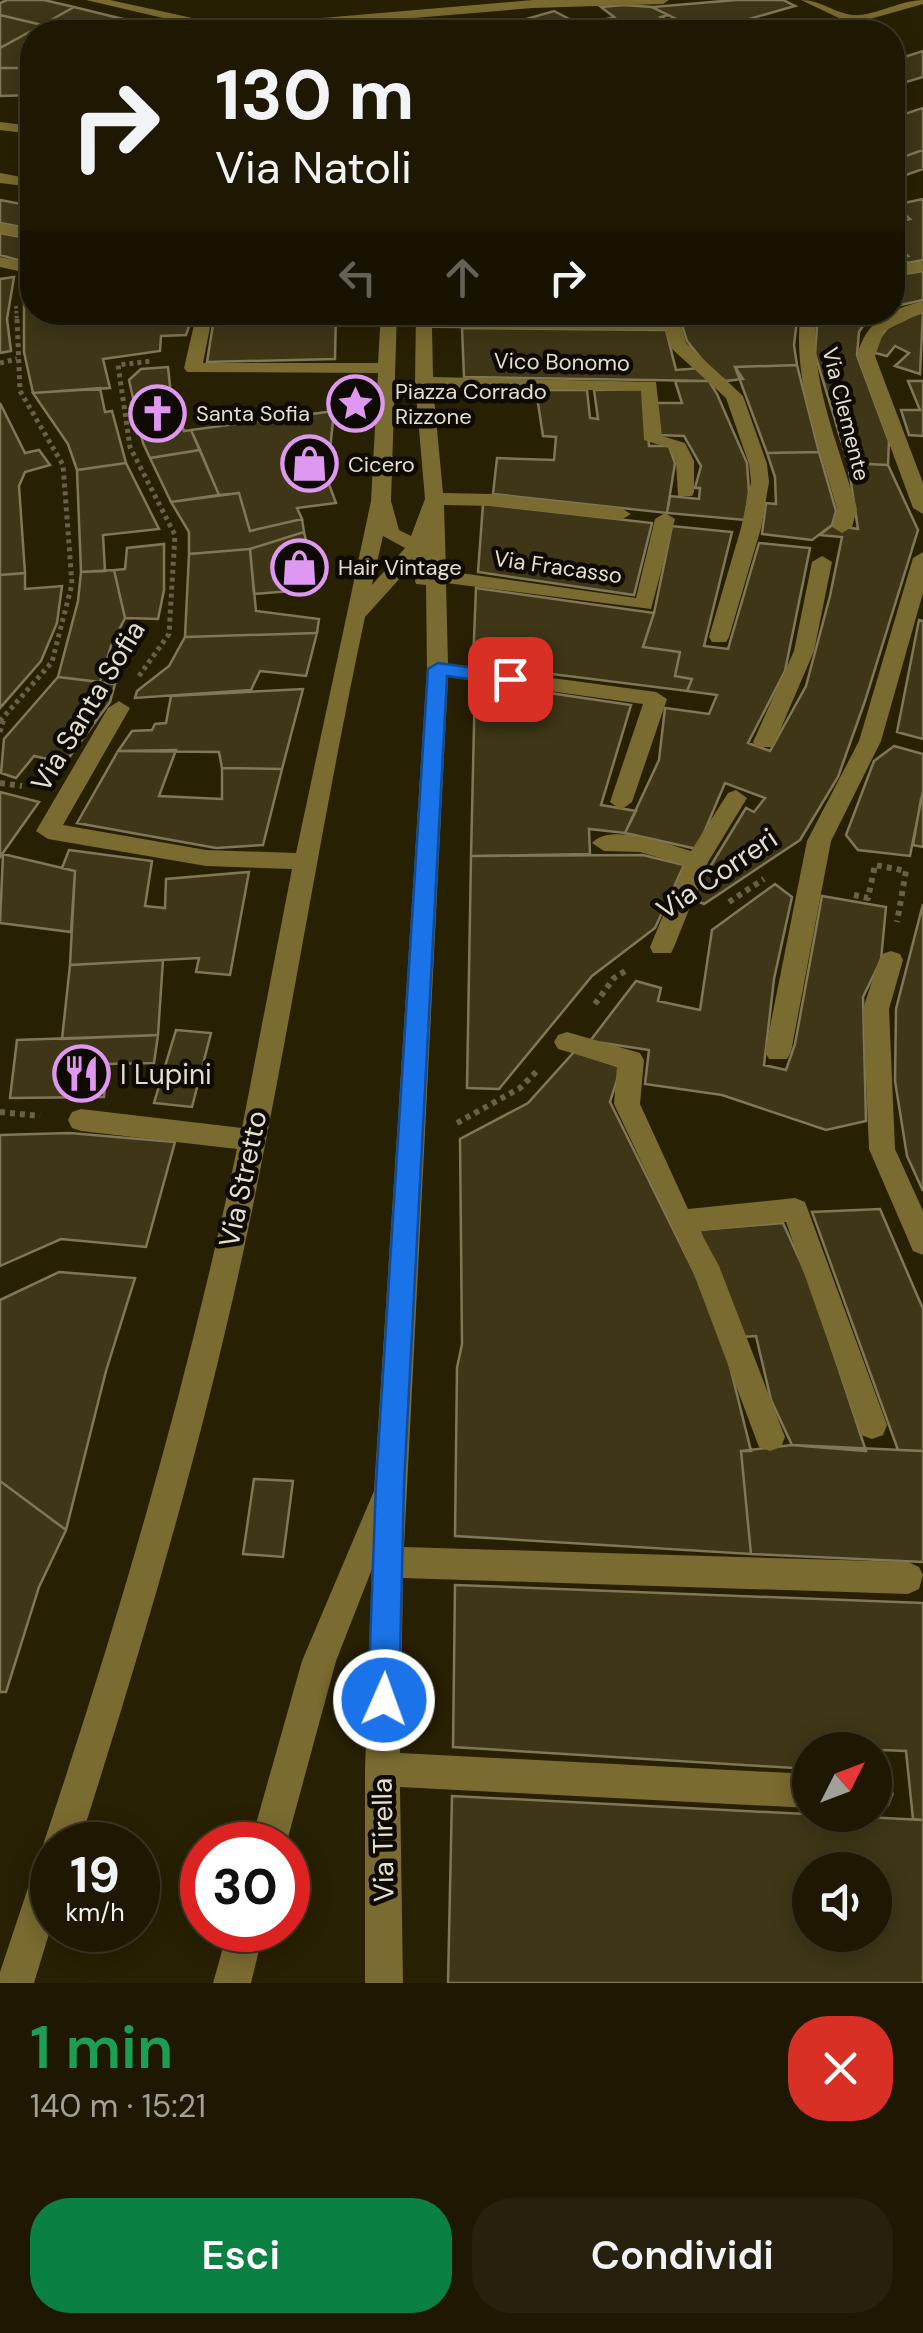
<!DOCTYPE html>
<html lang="it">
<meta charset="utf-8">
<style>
body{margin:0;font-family:"DM Sans",sans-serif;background:#26210c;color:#f1f3f6;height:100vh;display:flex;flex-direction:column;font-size:38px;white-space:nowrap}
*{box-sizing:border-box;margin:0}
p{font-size:32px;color:#a1a099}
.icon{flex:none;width:55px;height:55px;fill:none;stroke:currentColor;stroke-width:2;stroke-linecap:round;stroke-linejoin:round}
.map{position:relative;height:1983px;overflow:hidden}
.drawer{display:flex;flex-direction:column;background:#1e1802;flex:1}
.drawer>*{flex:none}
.hud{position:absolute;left:20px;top:20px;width:885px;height:305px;border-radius:40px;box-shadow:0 5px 25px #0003,0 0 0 2px #3c3724;background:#1e1802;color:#f1f3f6;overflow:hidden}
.needle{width:65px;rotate:48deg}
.controls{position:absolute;left:792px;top:1732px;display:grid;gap:20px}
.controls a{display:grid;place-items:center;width:100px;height:100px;border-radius:50%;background:#1e1802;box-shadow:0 5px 25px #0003,0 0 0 2px #3c3724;font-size:50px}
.speed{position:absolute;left:30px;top:1822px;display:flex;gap:20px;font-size:50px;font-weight:700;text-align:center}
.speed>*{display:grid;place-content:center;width:130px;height:130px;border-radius:50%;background:#1e1802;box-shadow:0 5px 25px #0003,0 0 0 2px #3c3724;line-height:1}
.speed small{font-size:25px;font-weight:400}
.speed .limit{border:15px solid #d22;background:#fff;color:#111}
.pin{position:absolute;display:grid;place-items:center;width:85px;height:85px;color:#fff;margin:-42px;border-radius:20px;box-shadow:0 5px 15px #0006}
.me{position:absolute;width:110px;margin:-55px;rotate:2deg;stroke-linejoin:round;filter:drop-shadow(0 0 8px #0008)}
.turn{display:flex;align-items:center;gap:35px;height:210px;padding:0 30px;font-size:45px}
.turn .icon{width:130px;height:130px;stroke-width:2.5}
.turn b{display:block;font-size:70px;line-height:85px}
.lanes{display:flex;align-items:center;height:95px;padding:0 30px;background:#0003;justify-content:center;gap:50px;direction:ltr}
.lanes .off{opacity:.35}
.round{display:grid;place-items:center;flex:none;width:105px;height:105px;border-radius:40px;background:#26210c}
.overview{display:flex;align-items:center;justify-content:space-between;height:170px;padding:0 30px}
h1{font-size:60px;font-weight:600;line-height:75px;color:#1e9e55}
.action{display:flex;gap:20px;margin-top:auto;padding:20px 30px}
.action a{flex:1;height:115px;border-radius:40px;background:#0b8043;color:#fff;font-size:40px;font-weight:600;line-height:115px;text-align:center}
.action a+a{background:#26210c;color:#f1f3f6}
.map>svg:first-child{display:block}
.building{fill:#3e3616;stroke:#807756;stroke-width:2.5;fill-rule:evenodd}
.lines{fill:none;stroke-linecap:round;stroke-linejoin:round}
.path-far2{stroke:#686147;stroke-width:4;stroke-dasharray:2.5 2.5;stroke-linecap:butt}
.path-far1{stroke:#686147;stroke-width:5;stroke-dasharray:4 4;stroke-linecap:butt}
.path{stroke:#686147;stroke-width:6;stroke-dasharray:5 5;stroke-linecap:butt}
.minor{fill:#7a6b30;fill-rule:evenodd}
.route{fill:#1a73e8;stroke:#114b97;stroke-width:2.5}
.labels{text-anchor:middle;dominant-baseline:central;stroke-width:9;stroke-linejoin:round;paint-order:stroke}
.far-street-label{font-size:22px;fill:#e3decd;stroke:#0e0a02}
.far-poi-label{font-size:22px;fill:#e3decd;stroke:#0e0a02;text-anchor:start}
.street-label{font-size:28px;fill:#e3decd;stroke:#0e0a02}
.poi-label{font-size:28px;fill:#e3decd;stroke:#0e0a02;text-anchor:start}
</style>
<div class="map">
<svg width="923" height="1983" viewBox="0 0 923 1983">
<rect width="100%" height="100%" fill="#282002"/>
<path class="building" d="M 7,0 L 44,0 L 74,7 L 42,25 L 0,15 L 0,3 Z
M 736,0 L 783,0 L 795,6 L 703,32 L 652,7 Z
M 624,5 L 652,7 L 668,15 L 661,17 L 678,26 L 685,24 L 702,32 L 597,32 L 609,29 L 596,22 L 614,17 L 601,7 Z
M 74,7 L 131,21 L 128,32 L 70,32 L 42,25 Z
M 554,11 L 594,32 L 540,32 L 519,21 Z
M 0,15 L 42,25 L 0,48 Z
M 434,20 L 444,32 L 387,32 L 383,24 Z
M 42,25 L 70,32 L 32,32 L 32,68 L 0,68 L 0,48 Z
M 923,51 L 923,77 L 903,83 L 892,77 L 892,61 Z
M 0,68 L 32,68 L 32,95 L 0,96 Z
M 923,108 L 923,150 L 892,161 L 892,118 Z
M 923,150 L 923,169 L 892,180 L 892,161 Z
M 923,199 L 923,260 L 908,263 L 901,257 L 908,256 L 892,241 L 892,223 L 910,219 L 894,205 Z
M 0,200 L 32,206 L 32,229 L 0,223 Z
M 0,233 L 32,239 L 32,264 L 0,255 Z
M 923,271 L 923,300 L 892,307 L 892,276 Z
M 14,277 L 7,319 L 11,351 L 0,353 L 0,279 Z
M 24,289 L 32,290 L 32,312 L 194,312 L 186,335 L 161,336 L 160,351 L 103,359 L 110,388 L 33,393 L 24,352 Z
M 215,312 L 336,312 L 335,359 L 207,362 Z
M 462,312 L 504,312 L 505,319 L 462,318 Z
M 504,312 L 660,312 L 654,313 L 655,319 L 505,319 Z
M 678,312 L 798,312 L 794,345 L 797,365 L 735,367 L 743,379 L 726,381 L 711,371 L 687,341 Z
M 818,312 L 870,315 L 859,332 L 857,355 L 889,441 L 888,465 L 848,463 L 815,354 Z
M 923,312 L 920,374 L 895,366 L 909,353 L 895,346 L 887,356 L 875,353 L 875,344 L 891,323 Z
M 462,328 L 666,330 L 676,370 L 701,368 L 709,381 L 464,377 Z
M 797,365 L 819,452 L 767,453 L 735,367 Z
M 168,367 L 171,396 L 184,431 L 191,430 L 200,450 L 150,458 L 143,443 L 129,380 L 141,369 Z
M 675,381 L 709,381 L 717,394 L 747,463 L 749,492 L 745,520 L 667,513 L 670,496 L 699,499 L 700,488 L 695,488 L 701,466 L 684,436 L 659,435 L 656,403 L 682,403 Z
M 908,381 L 923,381 L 923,436 L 909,435 L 901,410 L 920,410 Z
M 100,388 L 105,412 L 112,411 L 126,463 L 77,470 L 68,444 L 33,393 Z
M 645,389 L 649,446 L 669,446 L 675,463 L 667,513 L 493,494 L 497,458 L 554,460 L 556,437 L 543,436 L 536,390 L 587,390 L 590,418 L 598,419 L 594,390 Z
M 0,403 L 25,453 L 39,450 L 50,465 L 25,472 L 19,486 L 25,573 L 0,575 Z
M 334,411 L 327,479 L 336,503 L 297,508 L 302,519 L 250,531 L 239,493 L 219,495 L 191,430 Z
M 200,450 L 219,495 L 171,502 L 150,458 Z
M 819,452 L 836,511 L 832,525 L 812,540 L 762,534 L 766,503 L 776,504 L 775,477 L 767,453 Z
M 126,463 L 159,529 L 103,535 L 105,571 L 81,572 L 77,470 Z
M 848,463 L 888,465 L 918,530 L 865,701 L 838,777 L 800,840 L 704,904 L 691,898 L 746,808 L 754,812 L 765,798 L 725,783 L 697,849 L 625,833 L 659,760 L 665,708 L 709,714 L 717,695 L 687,691 L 692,679 L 675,676 L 680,652 L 643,647 L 654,613 L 672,526 L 732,532 L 704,646 L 728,649 L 759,543 L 810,548 L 785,671 L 748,743 L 770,751 L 806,686 L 830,596 L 842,537 L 820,535 L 832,525 L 858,529 Z
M 239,493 L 250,531 L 302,519 L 304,532 L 250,549 L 189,554 L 189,532 L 171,502 Z
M 483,504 L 652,523 L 634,595 L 478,572 Z
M 304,532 L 309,554 L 303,590 L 254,594 L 250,549 Z
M 164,544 L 164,590 L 158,619 L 125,618 L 114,570 L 125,569 L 127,548 Z
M 250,549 L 256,611 L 319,619 L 317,633 L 185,637 L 189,554 Z
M 114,570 L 125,618 L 111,646 L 100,682 L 58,677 L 78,601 L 81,572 Z
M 25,573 L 25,589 L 62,586 L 57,623 L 41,661 L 0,708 L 0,575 Z
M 476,588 L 654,613 L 643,647 L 680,652 L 675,676 L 692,679 L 687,691 L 473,664 Z
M 919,620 L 923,621 L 923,739 L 897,732 Z
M 317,633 L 306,676 L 260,671 L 251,690 L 135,698 L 137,691 L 169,666 L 185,637 Z
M 58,677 L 115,684 L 110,702 L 65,763 L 34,756 L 16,778 L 1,773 L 4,739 Z
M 475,682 L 631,705 L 601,805 L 636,811 L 625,833 L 589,829 L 590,854 L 471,856 Z
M 303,689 L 282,769 L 222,768 L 219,752 L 118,751 L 132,731 L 152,730 L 155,724 L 166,723 L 171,696 Z
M 894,746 L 923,754 L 923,791 L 910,856 L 858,850 L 846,835 L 874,761 Z
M 176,750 L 159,796 L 222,799 L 222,768 L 282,769 L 263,845 L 216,848 L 77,823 L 118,751 Z
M 0,792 L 39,802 L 0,857 Z
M 921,799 L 923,799 L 923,847 L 913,845 Z
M 69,850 L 152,861 L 145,906 L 165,908 L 166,879 L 249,872 L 230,975 L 196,972 L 199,958 L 70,965 L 75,871 L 62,868 Z
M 3,854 L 75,871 L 71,932 L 0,923 Z
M 643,855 L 684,865 L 655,928 L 592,976 L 499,1089 L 467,1088 L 471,856 Z
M 775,884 L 792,897 L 774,979 L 764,1065 L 786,1070 L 795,1044 L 822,896 L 886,907 L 881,960 L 863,997 L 866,1121 L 826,1130 L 722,1095 L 645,1084 L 649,1050 L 590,1041 L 636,981 L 661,988 L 658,1001 L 700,1010 L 712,930 Z
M 923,904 L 923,1191 L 907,1156 L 895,1081 L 896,1009 Z
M 163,960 L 158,1035 L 62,1039 L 70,965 Z
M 176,1030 L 211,1033 L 192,1107 L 154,1103 Z
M 158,1035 L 154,1063 L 107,1064 L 104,1097 L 10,1098 L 17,1040 Z
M 574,1052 L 621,1067 L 610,1102 L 719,1322 L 751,1451 L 741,1451 L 751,1554 L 455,1536 L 457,1368 L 462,1344 L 460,1139 L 528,1103 Z
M 70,1133 L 175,1142 L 146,1247 L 61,1239 L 0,1266 L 0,1135 Z
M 880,1209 L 923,1309 L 923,1451 L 898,1450 L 812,1212 Z
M 783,1223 L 811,1285 L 866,1451 L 792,1445 L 771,1400 L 756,1336 L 741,1337 L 699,1230 Z
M 59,1272 L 135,1278 L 106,1371 L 66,1530 L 0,1481 L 0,1300 Z
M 792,1445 L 923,1451 L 923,1562 L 751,1554 L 741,1451 Z
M 254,1479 L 293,1481 L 283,1557 L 243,1554 Z
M 0,1481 L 66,1530 L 39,1587 L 6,1692 L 0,1692 Z
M 455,1585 L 923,1603 L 923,1820 L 913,1819 L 906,1751 L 882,1750 L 885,1773 L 875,1773 L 875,1750 L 810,1750 L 810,1769 L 453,1747 Z
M 452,1796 L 923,1820 L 923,1983 L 448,1983 ZM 810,1870 L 875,1870 L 875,1935 L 810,1935 Z"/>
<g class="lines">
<path class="path-far2" d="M 16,306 L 17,321"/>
<path class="path-far1" d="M 0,363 L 17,359
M 139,676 L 169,634 L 175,535 L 130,447 L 118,365 L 152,361
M 0,721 L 52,662 L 72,584 L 63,465 L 20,391 L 17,318
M 0,732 L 4,718"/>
<path class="path" d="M 0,783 L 22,786
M 854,895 L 868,898 L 875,865 L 906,871 L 897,922
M 729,902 L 764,879
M 595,1004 L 614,978 L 627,970
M 0,1112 L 40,1116
M 457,1123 L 520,1088 L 538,1070"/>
<path class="minor" d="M 86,0 L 110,0 L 229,26 L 533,0 L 669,0 L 663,4 L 533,8 L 245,32 L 223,32 Z
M 801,0 C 821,0 834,13 853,15 C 872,17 901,0 923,0 L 923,4 L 824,32 L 805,32 L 841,19 Z
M 0,122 L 32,126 L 32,134 L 0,130 Z
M 0,173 L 32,179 L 32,187 L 0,183 Z
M 0,223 L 32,229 L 32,239 L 0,233 Z
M 0,257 L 32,264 L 32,274 L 0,267 Z
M 923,261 L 923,271 L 892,277 L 892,267 Z
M 923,301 L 923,312 L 884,331 L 875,356 L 923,483 L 923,514 L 913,508 L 857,356 C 866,320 890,310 923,301 Z
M 197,312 L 213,312 L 203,363 L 378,363 L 381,312 L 397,312 L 391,501 L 399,530 L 411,536 L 425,499 L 415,382 L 416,312 L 432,312 L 432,318 L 662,320 L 660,312 L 677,312 L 686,343 L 743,396 L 767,464 L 769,482 L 761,528 L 729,637 L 726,642 L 712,642 L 709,637 L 741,528 L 751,482 L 749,464 L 726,398 L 672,349 L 665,330 L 432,328 L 433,377 L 656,382 L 662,436 L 685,443 L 694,461 L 694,492 L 692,496 L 678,496 L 676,461 L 669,448 L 644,440 L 641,391 L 433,387 L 443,493 L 493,494 L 621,508 L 631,514 L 621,520 L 493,506 L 444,505 L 446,571 L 636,598 L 655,519 L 665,513 L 675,519 L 651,609 L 446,583 L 448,664 L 656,692 L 667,699 L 632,802 L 621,810 L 610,802 L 643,704 L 448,677 L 404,1547 L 908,1562 L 919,1567 L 923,1575 L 919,1589 L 908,1594 L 403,1578 L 400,1753 L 810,1774 L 810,1808 L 400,1787 L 403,1983 L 365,1983 L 365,1769 L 372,1569 L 336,1661 L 286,1845 L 250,1845 L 302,1661 L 374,1491 L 427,669 L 426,585 L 416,584 L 411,566 L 365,617 C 322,819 291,1023 249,1225 C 205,1435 144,1641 79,1845 L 52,1845 L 52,1924 L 34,1983 L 0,1983 L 0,1972 L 34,1870 L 39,1857 L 47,1854 L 43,1845 C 120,1616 187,1385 237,1149 L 81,1131 L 72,1128 L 68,1120 L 72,1112 L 81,1109 L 242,1128 L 292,869 L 206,866 L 48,839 L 36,831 L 108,708 L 119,701 L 130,708 L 63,825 L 206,850 L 296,853 L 371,501 L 378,373 L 187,372 L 184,368 ZM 383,536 L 405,548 L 372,585 L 373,580 Z
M 801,312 L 817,312 C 808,378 839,446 857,509 L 852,527 L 842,533 L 832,527 L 837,509 C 820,446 791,378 801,312 Z
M 923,552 L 923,593 L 881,741 L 831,841 L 791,1052 L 787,1059 L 769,1059 L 765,1052 L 807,841 L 859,741 L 913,558 Z
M 822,556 L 832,562 L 814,651 L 775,742 L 772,747 L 756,747 L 753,742 L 794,651 L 812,562 Z
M 736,790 L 747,798 L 708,862 L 674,947 L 671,953 L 653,953 L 650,947 L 684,865 L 640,852 L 604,851 L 592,843 C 610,822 668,844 691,851 L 728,793 Z
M 891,951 L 900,954 L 903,960 L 889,1009 L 895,1149 L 923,1211 L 923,1255 L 913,1251 L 869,1149 L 863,1009 L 879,960 L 882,954 Z
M 567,1032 L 640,1053 L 644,1060 L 640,1104 L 688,1209 L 795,1198 L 805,1202 L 887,1425 L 883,1435 L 872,1439 L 861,1435 L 786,1222 L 700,1231 L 719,1266 L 785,1437 L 781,1447 L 770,1451 L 759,1447 L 692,1269 L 614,1104 L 617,1066 L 558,1049 L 554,1042 L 558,1035 Z
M 875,1777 L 889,1782 L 894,1794 L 889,1806 L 877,1811 Z
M 228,1930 L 264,1930 L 251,1983 L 213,1983 Z"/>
</g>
<path class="route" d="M 438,663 L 510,673 L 520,679 L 510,685 L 447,676 L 404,1484 L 399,1700 L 395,1711 L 384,1716 L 373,1711 L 368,1700 L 376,1484 L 428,669 Z"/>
<defs>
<symbol id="sight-ring" viewBox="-11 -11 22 22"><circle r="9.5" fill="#0e0a02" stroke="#de98f2" stroke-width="1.5"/><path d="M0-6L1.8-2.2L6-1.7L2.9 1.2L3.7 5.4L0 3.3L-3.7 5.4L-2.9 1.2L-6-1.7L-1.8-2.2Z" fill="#de98f2"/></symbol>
<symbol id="church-ring" viewBox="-11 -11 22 22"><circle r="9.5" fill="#0e0a02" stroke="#de98f2" stroke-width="1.5"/><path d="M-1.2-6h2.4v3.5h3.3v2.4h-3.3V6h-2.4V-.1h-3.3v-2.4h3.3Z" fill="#de98f2"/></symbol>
<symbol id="shop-ring" viewBox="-11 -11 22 22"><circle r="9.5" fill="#0e0a02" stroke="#de98f2" stroke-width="1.5"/><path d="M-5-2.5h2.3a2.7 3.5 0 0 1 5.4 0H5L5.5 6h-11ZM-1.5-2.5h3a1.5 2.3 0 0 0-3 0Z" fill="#de98f2"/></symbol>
<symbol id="restaurant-ring" viewBox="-11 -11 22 22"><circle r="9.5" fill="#0e0a02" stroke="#de98f2" stroke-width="1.5"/><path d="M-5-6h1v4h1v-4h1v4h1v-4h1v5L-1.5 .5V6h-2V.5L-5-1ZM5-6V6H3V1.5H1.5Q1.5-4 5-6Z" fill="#de98f2"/></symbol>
</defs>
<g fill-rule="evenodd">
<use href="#sight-ring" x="324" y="372" width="63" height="63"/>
<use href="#church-ring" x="126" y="382" width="63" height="63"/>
<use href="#shop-ring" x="278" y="432" width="63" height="63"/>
<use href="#shop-ring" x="268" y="536" width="63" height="63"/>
<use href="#restaurant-ring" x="50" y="1042" width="63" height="63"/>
</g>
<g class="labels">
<g class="far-street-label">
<text transform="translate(562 362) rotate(1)">Vico Bonomo</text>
<text transform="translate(846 414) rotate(76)">Via Clemente</text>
<text transform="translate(558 567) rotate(8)">Via Fracasso</text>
</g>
<g class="far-poi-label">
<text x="395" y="391">Piazza Corrado<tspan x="395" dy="25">Rizzone</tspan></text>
<text x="196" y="413">Santa Sofia</text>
<text x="348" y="464">Cicero</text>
<text x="338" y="567">Hair Vintage</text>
</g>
<g class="street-label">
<text transform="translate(88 706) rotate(-59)">Via Santa Sofia</text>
<text transform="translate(717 874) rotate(-34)">Via Correri</text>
<text transform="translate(243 1179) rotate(-78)">Via Stretto</text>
<text transform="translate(383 1840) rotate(-91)">Via Tirella</text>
</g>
<g class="poi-label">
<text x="120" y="1074">I Lupini</text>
</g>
</g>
</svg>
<div class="controls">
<a><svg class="needle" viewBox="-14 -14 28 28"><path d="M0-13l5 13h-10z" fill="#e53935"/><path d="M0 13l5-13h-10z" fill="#a1a099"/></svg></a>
<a><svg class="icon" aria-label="sound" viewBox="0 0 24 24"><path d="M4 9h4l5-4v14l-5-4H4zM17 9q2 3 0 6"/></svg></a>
</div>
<div class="speed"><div>19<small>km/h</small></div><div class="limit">30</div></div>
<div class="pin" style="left:510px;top:679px;background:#d93025"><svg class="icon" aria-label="arrive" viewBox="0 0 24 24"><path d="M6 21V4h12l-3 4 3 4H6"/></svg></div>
<svg class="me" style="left:384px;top:1700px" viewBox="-20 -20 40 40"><circle r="17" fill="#1a73e8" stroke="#fff" stroke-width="3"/><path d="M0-11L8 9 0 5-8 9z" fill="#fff"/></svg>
<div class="hud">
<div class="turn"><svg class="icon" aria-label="right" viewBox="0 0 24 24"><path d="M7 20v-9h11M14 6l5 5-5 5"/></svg><div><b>130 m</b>Via Natoli</div></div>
<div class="lanes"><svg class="icon off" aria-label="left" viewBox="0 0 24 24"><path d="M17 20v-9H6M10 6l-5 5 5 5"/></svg><svg class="icon off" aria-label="ahead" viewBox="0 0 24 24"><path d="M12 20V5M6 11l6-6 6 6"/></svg><svg class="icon" aria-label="right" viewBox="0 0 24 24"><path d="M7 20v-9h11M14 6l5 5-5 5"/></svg></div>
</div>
</div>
<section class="drawer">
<div class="overview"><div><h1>1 min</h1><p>140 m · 15:21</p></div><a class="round" style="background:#d93025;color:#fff"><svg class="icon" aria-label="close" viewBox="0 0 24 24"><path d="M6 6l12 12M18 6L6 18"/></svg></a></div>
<div class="action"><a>Esci</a><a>Condividi</a></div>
</section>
